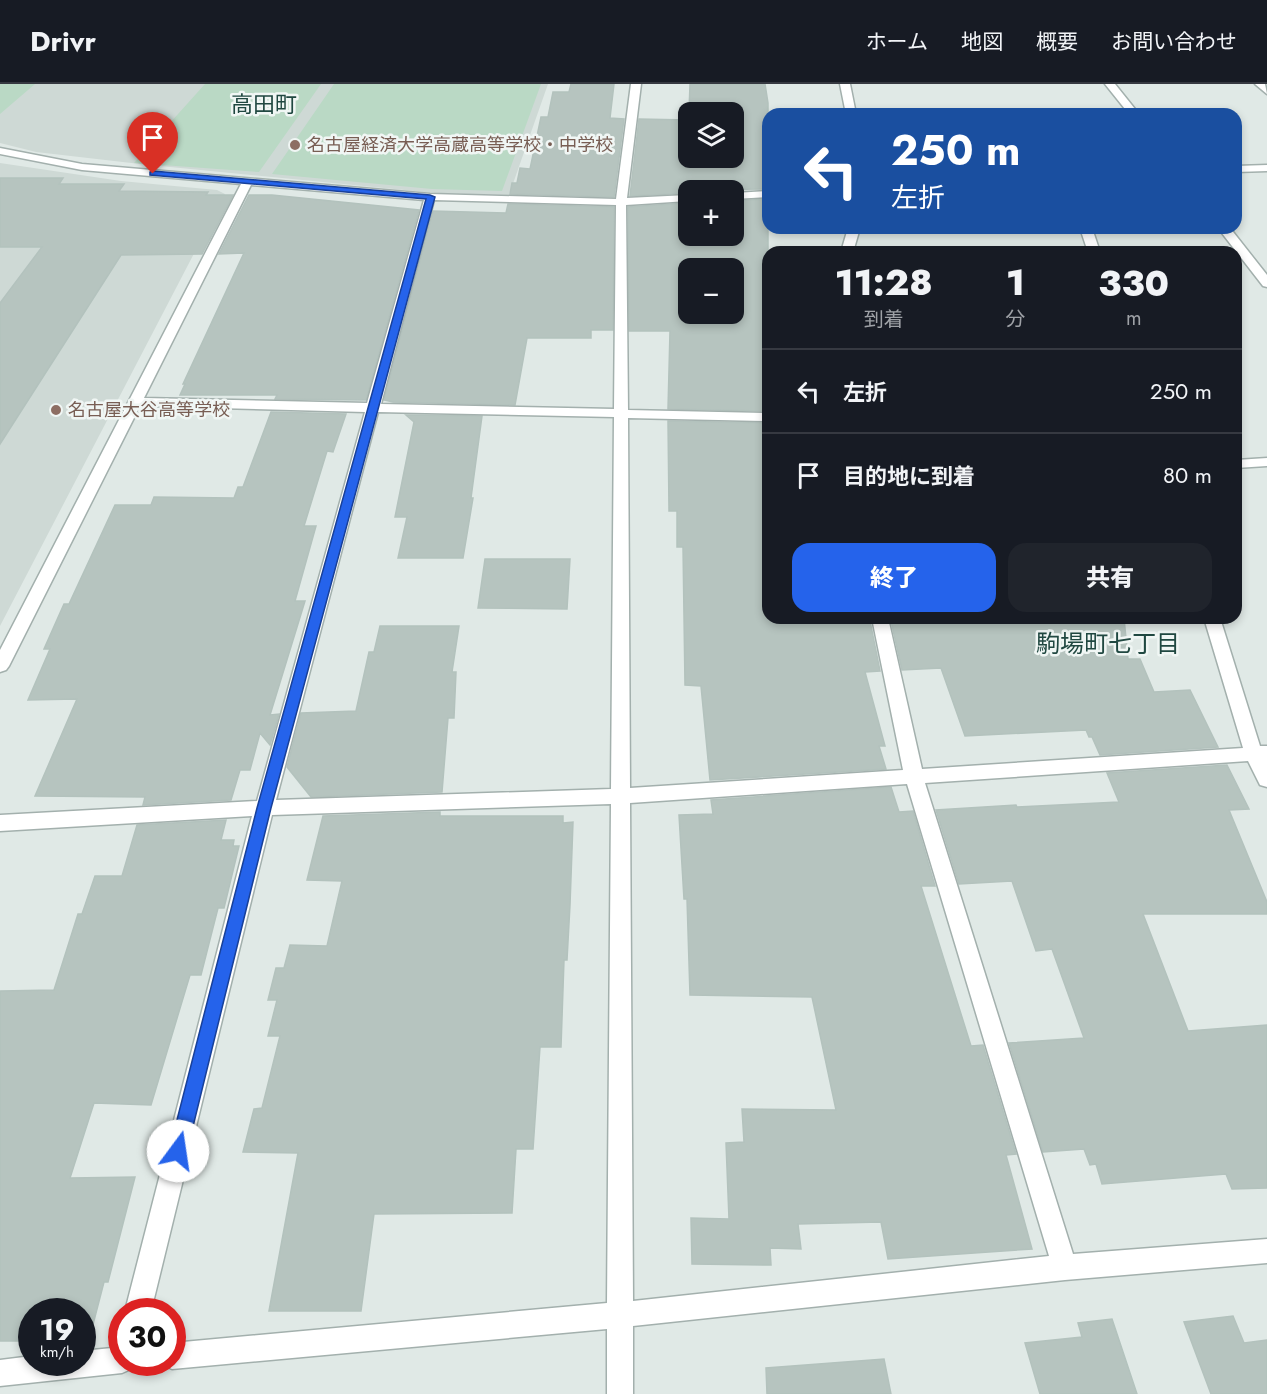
<!DOCTYPE html>
<html lang="ja">
<meta charset="utf-8">
<style>
body{margin:0;font-family:Jost,"Noto Sans JP",sans-serif;background:#20242c;color:#f1f3f6;height:100vh;display:flex;flex-direction:column;font-size:22px;white-space:nowrap}
*{box-sizing:border-box;margin:0}
p{font-size:20px;color:#9ea1a6}
.icon{flex:none;width:33px;height:33px;fill:none;stroke:currentColor;stroke-width:2;stroke-linecap:round;stroke-linejoin:round}
.map{position:relative;flex:1;overflow:hidden}
.panel{position:absolute;left:762px;top:162px;width:480px;height:378px;display:flex;flex-direction:column;background:#171b24;border-radius:18px;box-shadow:0 3px 9px #0003}
.panel>*{flex:none}
.banner{position:absolute;left:762px;top:24px;width:480px;height:126px;border-radius:18px;box-shadow:0 3px 9px #0003;background:#1a4fa0;color:#fff;overflow:hidden}
.controls{position:absolute;left:678px;top:18px;display:grid;gap:12px}
.controls a{display:grid;place-items:center;width:66px;height:66px;border-radius:12px;background:#171b24;box-shadow:0 3px 9px #0003;font-size:30px}
.speed{position:absolute;left:18px;top:1214px;display:flex;gap:12px;font-size:30px;font-weight:700;text-align:center}
.speed>*{display:grid;place-content:center;width:78px;height:78px;border-radius:50%;background:#171b24;box-shadow:0 3px 9px #0003;line-height:1}
.speed small{font-size:15px;font-weight:400}
.speed .limit{border:9px solid #d22;background:#fff;color:#111}
.pin{position:absolute;display:grid;place-items:center;width:51px;height:51px;color:#fff;margin:-62px -26px;border-radius:50% 50% 50% 0;rotate:-45deg;box-shadow:0 0 6px #0007}
.pin .icon{rotate:45deg}
.me{position:absolute;width:66px;margin:-33px;rotate:14deg;stroke-linejoin:round;filter:drop-shadow(0 0 4px #0008)}
.turn{display:flex;align-items:center;gap:21px;height:126px;padding:0 30px;font-size:27px}
.turn .icon{width:78px;height:78px;stroke-width:2.5}
.turn b{display:block;font-size:42px;line-height:51px}
.eta{display:flex;justify-content:space-evenly;align-items:center;height:102px;text-align:center}
.eta b{font-size:36px;font-weight:800;line-height:42px}
.primary-button{display:flex;gap:12px;margin-top:auto;padding:12px 30px}
.primary-button a{flex:1;height:69px;border-radius:18px;background:#2563eb;color:#fff;font-size:24px;font-weight:800;line-height:69px;text-align:center}
.primary-button a+a{background:#20242c;color:#f1f3f6}
ul{padding:0;list-style:none}
li{display:flex;align-items:center;gap:18px;height:84px;padding:0 30px;border-top:2px solid #363941}
li div{flex:1}
li b{display:block;font-size:22px}
li em{font-style:normal}
header{display:flex;align-items:center;gap:36px;box-sizing:border-box;height:84px;padding:0 30px;background:#171b24;border-bottom:2px solid #363941}
header strong{font-size:28px}
nav{display:flex;gap:33px;margin-inline-start:auto;font-size:21px}
.map>svg:first-child{display:block}
.built{fill:#ced9d5}
.green{fill:#bad9c5}
.building{fill:#b6c4bf;stroke:#b3c2bd;stroke-width:1.5;fill-rule:evenodd}
.lines{fill:none;stroke-linecap:round;stroke-linejoin:round}
.minor-casing{stroke:#a3b0ad;stroke-width:3}
.minor{fill:#fff;fill-rule:evenodd}
.route{fill:#2563eb;stroke:#184099;stroke-width:1.5}
.education-dot{fill:#8d6e63;stroke:#f0f6f4;stroke-width:2}
.labels{text-anchor:middle;dominant-baseline:central;stroke-width:5;stroke-linejoin:round;paint-order:stroke}
.far-education-label{font-size:18px;fill:#785e54;stroke:#f0f6f4;text-anchor:start}
.far-quarter-label{font-size:22px;fill:#204841;stroke:#f0f6f4}
.neighbourhood-label{font-size:24px;fill:#204841;stroke:#f0f6f4}
</style>
<header>
<strong>Drivr</strong>
<nav><a>ホーム</a><a>地図</a><a>概要</a><a>お問い合わせ</a></nav>
</header>
<div class="map">
<svg width="1267" height="1310" viewBox="0 0 1267 1310">
<rect width="100%" height="100%" fill="#e0e9e6"/>
<path class="built" d="M 0,0 L 548,0 L 509,111 L 435,109 L 140,80 L 36,68 L 0,59 Z
M 0,79 L 121,97 L 217,106 L 225,110 L 0,542 Z"/>
<path class="green" d="M 0,0 L 35,0 L 0,30 Z
M 205,0 L 321,0 L 259,88 L 134,79 Z
M 334,0 L 541,0 L 502,107 L 432,105 L 272,90 Z"/>
<path class="building" d="M 571,0 L 614,0 L 610,34 L 624,35 L 614,113 L 510,110 L 512,99 L 517,99 L 520,84 L 530,85 L 541,33 L 548,33 L 553,8 L 569,8 Z
M 690,0 L 765,0 L 768,19 L 768,105 L 688,106 L 688,109 L 630,112 L 639,35 L 688,36 L 688,74 L 734,74 L 734,28 L 689,28 Z
M 0,94 L 63,94 L 59,100 L 124,100 L 119,107 L 208,108 L 206,111 L 233,111 L 202,170 L 121,171 L 0,360 L 0,219 L 42,163 L 0,163 Z
M 249,111 L 272,111 L 419,126 L 366,316 L 275,315 L 277,311 L 180,311 L 185,300 L 183,300 L 244,169 L 219,170 Z
M 768,115 L 768,327 L 668,325 L 670,247 L 629,247 L 628,123 L 688,119 L 688,152 L 734,152 L 734,117 ZM 688,184 L 734,184 L 734,230 L 688,230 Z
M 508,120 L 614,123 L 613,246 L 591,246 L 591,254 L 527,254 L 515,321 L 393,318 L 384,316 L 433,127 L 506,129 Z
M 271,328 L 346,330 L 333,368 L 327,367 L 304,442 L 316,442 L 295,517 L 305,517 L 270,631 L 279,630 L 270,661 L 260,649 L 250,686 L 240,686 L 231,716 L 143,721 L 145,713 L 35,712 L 77,615 L 28,616 L 50,565 L 44,565 L 64,520 L 69,520 L 115,421 L 151,421 L 154,413 L 234,414 L 238,403 L 243,403 Z
M 406,331 L 482,332 L 471,414 L 473,414 L 463,474 L 398,474 L 407,433 L 395,433 L 414,338 Z
M 668,337 L 768,339 L 768,534 L 853,534 L 854,538 L 870,537 L 880,587 L 865,588 L 885,662 L 879,662 L 886,685 L 710,696 L 701,602 L 685,601 L 683,463 L 677,463 L 677,427 L 669,427 Z
M 485,475 L 570,475 L 567,525 L 478,524 Z
M 959,534 L 1124,534 L 1128,575 L 1140,575 L 1154,608 L 1190,606 L 1218,663 L 1100,671 L 1092,653 L 1089,653 L 1086,646 L 965,652 L 941,584 L 902,586 L 891,537 Z
M 380,542 L 459,542 L 452,588 L 456,588 L 454,634 L 448,634 L 442,708 L 311,713 L 287,683 L 301,629 L 356,627 L 369,568 L 374,568 Z
M 1227,681 L 1249,725 L 1229,726 L 1267,818 L 1267,830 L 1143,830 L 1188,947 L 1267,941 L 1267,1104 L 1232,1105 L 1226,1090 L 1102,1100 L 1096,1080 L 1090,1081 L 1084,1065 L 1043,1068 L 1009,959 L 1084,954 L 1052,865 L 1036,867 L 1012,797 L 959,800 L 936,726 L 1016,721 L 1017,723 L 1119,718 L 1107,689 Z
M 891,703 L 899,728 L 913,727 L 935,802 L 921,802 L 971,962 L 983,961 L 1016,1070 L 1006,1071 L 1032,1165 L 888,1175 L 881,1138 L 798,1140 L 801,1165 L 770,1164 L 771,1181 L 692,1180 L 691,1134 L 729,1135 L 726,1059 L 744,1058 L 742,1025 L 836,1026 L 812,913 L 690,911 L 687,815 L 684,815 L 679,731 L 713,730 L 711,716 Z
M 440,728 L 440,732 L 563,732 L 563,739 L 573,738 L 570,821 L 567,876 L 564,876 L 561,963 L 540,963 L 533,1065 L 516,1065 L 512,1129 L 374,1130 L 361,1227 L 269,1227 L 298,1069 L 243,1068 L 254,1025 L 262,1024 L 280,952 L 268,952 L 277,916 L 268,916 L 276,884 L 284,884 L 290,861 L 327,862 L 342,797 L 307,796 L 323,732 Z
M 226,736 L 221,756 L 234,756 L 233,762 L 239,762 L 224,824 L 218,824 L 201,891 L 190,891 L 151,1021 L 94,1019 L 70,1094 L 135,1093 L 108,1198 L 104,1198 L 89,1256 L 82,1256 L 82,1227 L 32,1227 L 32,1257 L 0,1257 L 0,907 L 54,906 L 78,830 L 82,830 L 95,792 L 122,792 L 137,741 Z
M 1233,1232 L 1244,1259 L 1267,1256 L 1267,1310 L 1211,1310 L 1184,1238 Z
M 1112,1235 L 1137,1310 L 1040,1310 L 1025,1259 L 1082,1253 L 1078,1239 Z
M 884,1275 L 891,1310 L 767,1310 L 766,1284 Z"/>
<g class="lines">
<defs>
<path id="minor" d="M 631,0 L 641,0 L 627,114 L 688,111 L 688,117 L 626,121 L 628,326 L 768,329 L 768,337 L 628,334 L 630,704 L 903,686 L 872,534 L 888,534 L 922,685 L 1243,664 L 1204,534 L 1220,534 L 1260,662 L 1267,662 L 1267,703 L 1260,701 L 1248,677 L 925,699 L 1073,1170 L 1267,1155 L 1267,1179 L 1065,1196 L 633,1242 L 633,1310 L 607,1310 L 607,1245 L 172,1285 L 163,1281 L 161,1278 L 172,1278 L 172,1259 L 607,1219 L 611,720 L 272,731 L 151,1227 L 125,1227 L 252,732 L 0,747 L 0,731 L 257,717 L 365,328 L 140,322 L 9,582 L 6,586 L 0,588 L 0,566 L 241,100 L 82,86 L 0,70 L 0,64 L 82,80 L 430,110 L 616,115 ZM 251,101 L 424,116 L 367,319 L 144,314 ZM 434,116 L 616,121 L 614,325 L 381,320 ZM 378,328 L 614,333 L 611,705 L 276,716 ZM 907,700 L 1049,1172 L 633,1217 L 630,719 Z
M 840,0 L 850,0 L 856,30 L 846,30 Z
M 1105,0 L 1115,0 L 1139,30 L 1129,30 Z
M 1255,0 L 1265,0 L 1267,10 Z
M 1267,81 L 1267,87 L 1236,88 L 1236,82 Z
M 768,107 L 768,113 L 734,115 L 734,109 Z
M 848,144 L 860,144 L 853,168 L 841,168 Z
M 1080,144 L 1092,144 L 1100,168 L 1088,168 Z
M 1218,144 L 1230,144 L 1267,191 L 1267,203 L 1263,202 Z
M 1267,374 L 1267,382 L 1236,384 L 1236,376 Z
M 122,1263 L 122,1278 L 134,1278 L 131,1285 L 122,1289 L 0,1302 L 0,1276 L 32,1272 L 32,1278 L 82,1278 L 82,1267 Z"/>
</defs>
<use href="#minor" class="minor-casing"/>
<use href="#minor" class="minor"/>
</g>
<path class="route" d="M 153,87 L 430,111 L 435,113 L 271,724 L 187,1067 L 184,1073 L 178,1076 L 172,1073 L 169,1067 L 257,724 L 426,115 L 150,91 L 150,88 Z"/>
<g class="education-dot">
<circle cx="295" cy="61" r="6"/>
<circle cx="56" cy="326" r="6"/>
</g>
<g class="labels">
<g class="far-education-label">
<text x="307" y="61">名古屋経済大学高蔵高等学校・中学校</text>
<text x="68" y="326">名古屋大谷高等学校</text>
</g>
<g class="far-quarter-label">
<text x="264" y="20">高田町</text>
</g>
<g class="neighbourhood-label">
<text x="1108" y="559">駒場町七丁目</text>
</g>
</g>
</svg>
<div class="controls">
<a><svg class="icon" aria-label="layers" viewBox="0 0 24 24"><path d="M12 4l9 5-9 5-9-5zM3 14l9 5 9-5"/></svg></a>
<a>+</a>
<a>−</a>
</div>
<div class="speed"><div>19<small>km/h</small></div><div class="limit">30</div></div>
<div class="pin" style="left:153px;top:90px;background:#d93025"><svg class="icon" aria-label="arrive" viewBox="0 0 24 24"><path d="M6 21V4h12l-3 4 3 4H6"/></svg></div>
<svg class="me" style="left:178px;top:1067px" viewBox="-20 -20 40 40"><circle r="19" fill="#fff"/><path d="M0-13L10 11 0 6-10 11z" fill="#2563eb"/></svg>
<div class="banner">
<div class="turn"><svg class="icon" aria-label="left" viewBox="0 0 24 24"><path d="M17 20v-9H6M10 6l-5 5 5 5"/></svg><div><b>250 m</b>左折</div></div>
</div>
<section class="panel">
<div class="eta">
<div><b>11:28</b><p>到着</p></div>
<div><b>1</b><p>分</p></div>
<div><b>330</b><p>m</p></div>
</div>
<ul>
<li><svg class="icon" aria-label="left" viewBox="0 0 24 24"><path d="M17 20v-9H6M10 6l-5 5 5 5"/></svg><div><b>左折</b></div><em>250 m</em></li>
<li><svg class="icon" aria-label="arrive" viewBox="0 0 24 24"><path d="M6 21V4h12l-3 4 3 4H6"/></svg><div><b>目的地に到着</b></div><em>80 m</em></li>
</ul>
<div class="primary-button"><a>終了</a><a>共有</a></div>
</section>
</div>
